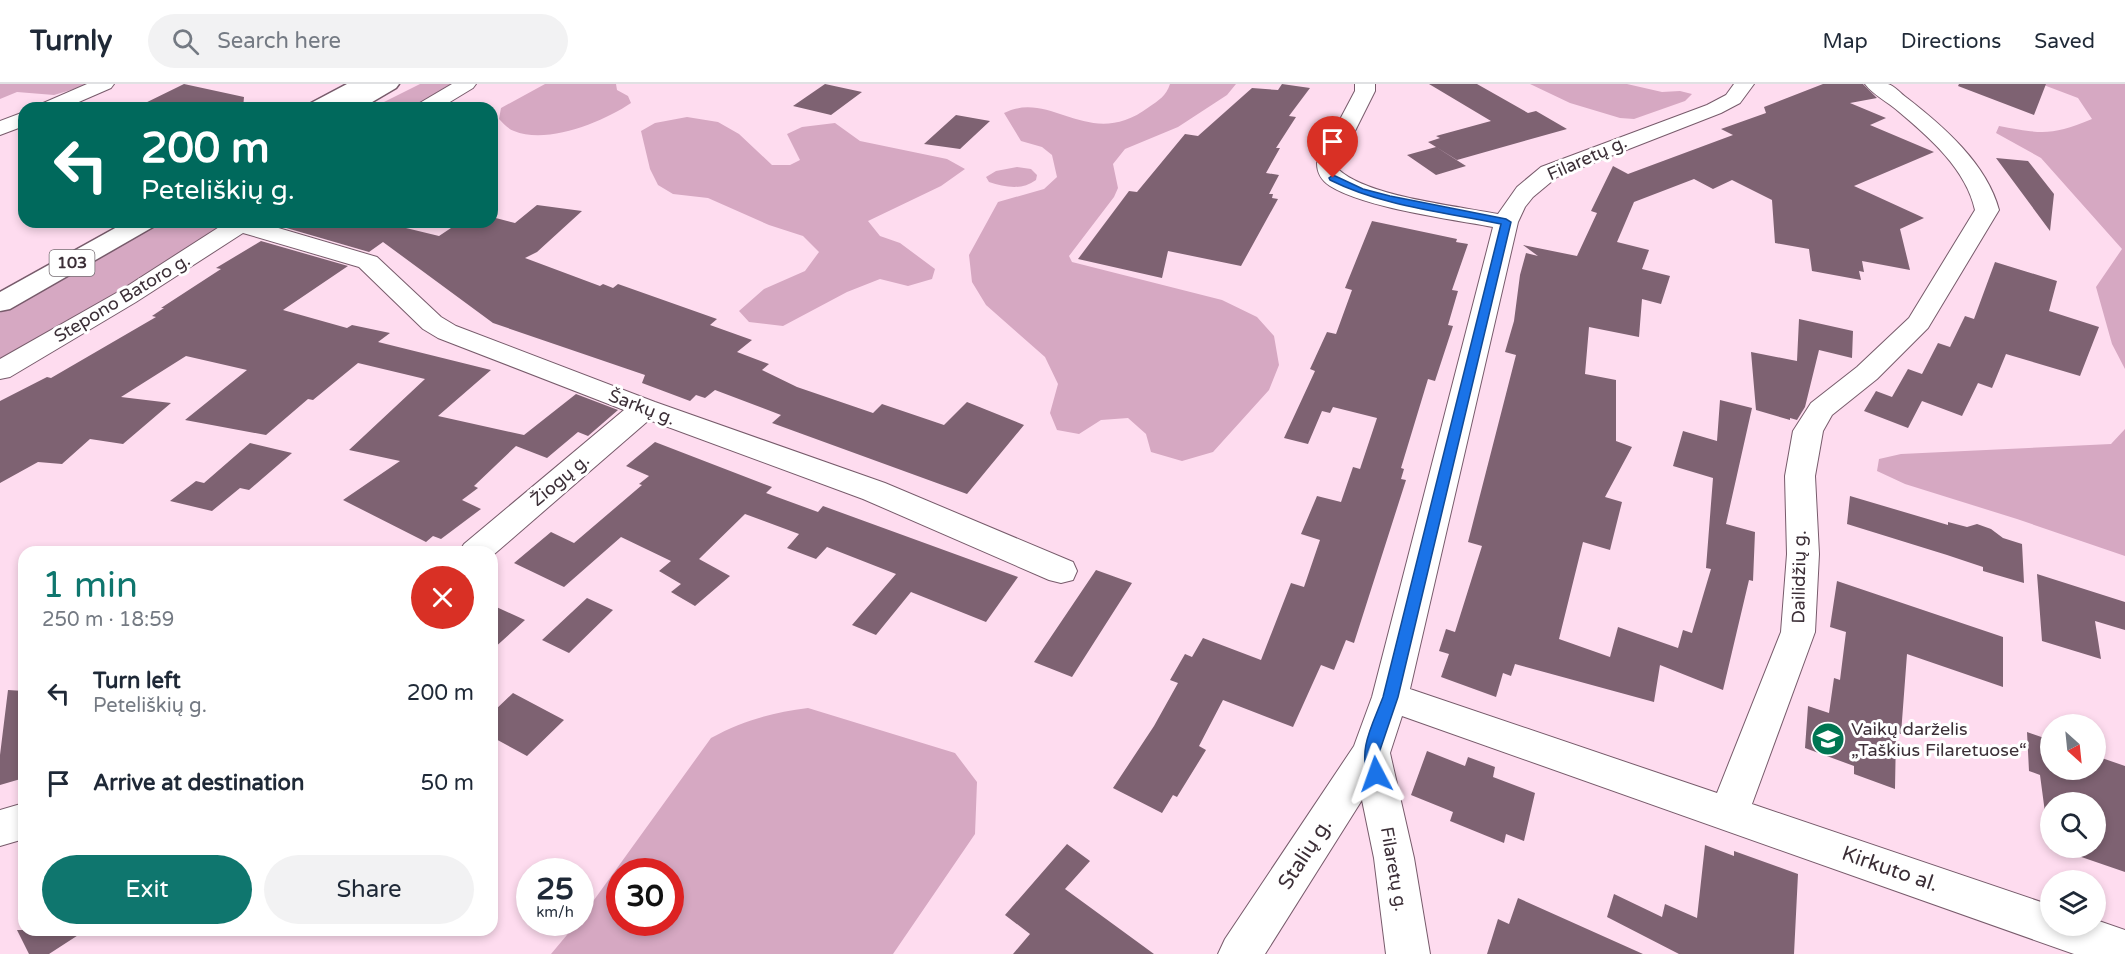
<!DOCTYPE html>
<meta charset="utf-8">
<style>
body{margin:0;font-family:"Varela Round",sans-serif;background:#f2f2f3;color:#1f2937;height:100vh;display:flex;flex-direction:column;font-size:22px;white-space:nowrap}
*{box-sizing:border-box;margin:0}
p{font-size:20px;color:#747a83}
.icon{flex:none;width:33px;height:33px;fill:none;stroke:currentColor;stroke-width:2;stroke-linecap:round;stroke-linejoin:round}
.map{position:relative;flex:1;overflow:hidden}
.details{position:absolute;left:18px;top:462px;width:480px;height:390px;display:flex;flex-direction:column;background:#fff;border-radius:18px;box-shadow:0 3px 9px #0003}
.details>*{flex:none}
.banner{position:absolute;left:18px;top:18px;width:480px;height:126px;border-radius:18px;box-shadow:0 3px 9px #0003;background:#00695c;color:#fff;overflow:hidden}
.needle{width:39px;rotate:153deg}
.buttons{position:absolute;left:2040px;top:630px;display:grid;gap:12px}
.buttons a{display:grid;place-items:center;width:66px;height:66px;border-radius:50%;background:#fff;box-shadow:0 3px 9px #0003;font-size:30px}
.speed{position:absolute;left:516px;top:774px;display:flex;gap:12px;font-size:30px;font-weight:700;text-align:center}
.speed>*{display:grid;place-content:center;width:78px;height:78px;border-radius:50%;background:#fff;box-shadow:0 3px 9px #0003;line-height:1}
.speed small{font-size:15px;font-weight:400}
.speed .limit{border:9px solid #d22;background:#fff;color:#111}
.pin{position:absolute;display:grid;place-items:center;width:51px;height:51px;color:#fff;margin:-62px -26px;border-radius:50% 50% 50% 0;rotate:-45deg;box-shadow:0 0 6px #0007}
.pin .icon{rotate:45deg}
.me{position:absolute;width:66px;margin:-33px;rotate:356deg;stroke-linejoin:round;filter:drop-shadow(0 0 4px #0008)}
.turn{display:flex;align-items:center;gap:21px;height:126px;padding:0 24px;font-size:27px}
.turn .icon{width:78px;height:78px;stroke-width:2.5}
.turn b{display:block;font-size:42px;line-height:51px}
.round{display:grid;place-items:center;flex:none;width:63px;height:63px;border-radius:32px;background:#f2f2f3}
.head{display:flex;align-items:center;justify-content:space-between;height:102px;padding:0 24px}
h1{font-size:36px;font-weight:600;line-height:45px;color:#0f766e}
.primary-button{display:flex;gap:12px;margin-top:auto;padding:12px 24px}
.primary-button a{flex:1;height:69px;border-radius:36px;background:#0f766e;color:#fff;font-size:24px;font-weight:600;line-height:69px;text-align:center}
.primary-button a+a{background:#f2f2f3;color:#1f2937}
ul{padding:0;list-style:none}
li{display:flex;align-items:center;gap:18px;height:90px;padding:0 24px}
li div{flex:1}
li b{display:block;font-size:22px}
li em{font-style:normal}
header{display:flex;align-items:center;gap:36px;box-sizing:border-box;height:84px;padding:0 30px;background:#fff;border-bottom:2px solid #e0e1e3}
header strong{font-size:28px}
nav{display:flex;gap:33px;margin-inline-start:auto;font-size:21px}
.search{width:420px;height:54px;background:#f2f2f3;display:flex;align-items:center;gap:15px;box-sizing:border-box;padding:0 21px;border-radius:33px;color:#747a83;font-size:22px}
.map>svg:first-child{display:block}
.green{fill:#d6a8c2;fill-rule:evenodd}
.building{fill:#7e6272}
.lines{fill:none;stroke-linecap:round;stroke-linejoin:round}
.minor-casing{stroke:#775b6b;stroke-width:2}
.primary-casing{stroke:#775b6b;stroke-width:3}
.minor{fill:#fff;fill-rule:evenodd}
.primary{fill:#fff;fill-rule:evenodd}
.route{fill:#1a73e8;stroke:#114b97;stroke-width:1.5}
.labels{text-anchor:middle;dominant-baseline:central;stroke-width:6;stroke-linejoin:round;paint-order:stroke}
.shield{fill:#fff;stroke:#766d73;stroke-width:1.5}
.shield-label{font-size:16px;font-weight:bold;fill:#3c2f37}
.street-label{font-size:18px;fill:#3c2f37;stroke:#fff}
.poi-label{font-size:18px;fill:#3c2f37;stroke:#fff;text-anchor:start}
.near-street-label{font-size:21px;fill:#3c2f37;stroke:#fff}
</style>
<header>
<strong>Turnly</strong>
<div class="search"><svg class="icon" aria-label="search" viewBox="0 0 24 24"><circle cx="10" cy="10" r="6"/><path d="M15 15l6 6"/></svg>Search here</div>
<nav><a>Map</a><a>Directions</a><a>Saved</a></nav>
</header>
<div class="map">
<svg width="2125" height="870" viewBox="0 0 2125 870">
<rect width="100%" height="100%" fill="#fedcef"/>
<path class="green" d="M 0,0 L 91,0 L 54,11 L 17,8 L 0,15 Z
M 420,0 L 451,0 L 411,24 L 372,24 Z
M 545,0 L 616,0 L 617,6 L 628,12 L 631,19 C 603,38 547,61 514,47 C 508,45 503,39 499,35 L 501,24 Z
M 1170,0 L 1236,0 L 1227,11 L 1178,43 L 1125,65 L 1113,80 L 1118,104 L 1114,113 L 1069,172 L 1072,178 L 1222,216 L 1257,233 L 1274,252 L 1279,281 L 1269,306 L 1213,368 L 1182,377 L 1151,368 L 1146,350 L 1128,334 L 1101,336 L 1079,350 L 1057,346 L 1050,329 L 1058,300 L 1045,273 L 986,221 L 972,198 L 969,171 L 998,118 L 1044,105 L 1057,93 L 1052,71 L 1042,63 L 1021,57 L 1004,29 C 1052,5 1089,68 1149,23 C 1159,16 1166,12 1170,0 Z
M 1530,0 L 1627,0 L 1662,8 L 1680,7 L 1692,10 L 1685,17 L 1634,35 L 1620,34 L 1570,19 Z
M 2041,0 L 2125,0 L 2125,285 L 2112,260 L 2096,203 L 2122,165 L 2041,74 L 1996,49 L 1999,42 C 2042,50 2051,52 2092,35 L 2078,14 Z
M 687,33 L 718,38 L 739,50 L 772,81 L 790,81 L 800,76 L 787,50 L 802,43 L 835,39 L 860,57 L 947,75 L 965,85 L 941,102 L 868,137 L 880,152 L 900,159 L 935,185 L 932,195 L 908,202 L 880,195 L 847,208 L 783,242 L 749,238 L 739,227 L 764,205 L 805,187 L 819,168 L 803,152 L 769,141 L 708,114 L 673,110 L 658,101 L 650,85 L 641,47 L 655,39 Z
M 1017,83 L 1031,85 L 1037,91 L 1036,96 C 1021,107 1005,103 989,98 L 986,93 L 996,87 Z
M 158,138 L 234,138 L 0,280 L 0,229 Z
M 2125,345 L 2125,472 L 2017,435 L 1905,400 L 1877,387 L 1879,375 L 1901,370 L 2111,360 Z
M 808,624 L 955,669 L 977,698 L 975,750 L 893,870 L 551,870 L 577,839 L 580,838 L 581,834 L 711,654 C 744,636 771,629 808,624 ZM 620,788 L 670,788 L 670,838 L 620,838 Z"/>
<path class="building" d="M 184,0 L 244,13 L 243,24 L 135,24 Z
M 825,0 L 862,8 L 831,31 L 793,22 Z
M 1282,0 L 1310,4 L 1289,32 L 1296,33 L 1276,64 L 1280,64 L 1266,89 L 1279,91 L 1269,110 L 1273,110 L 1272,114 L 1278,115 L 1241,182 L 1168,167 L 1162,194 L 1078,175 L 1129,107 L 1137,108 L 1185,50 L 1198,52 L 1252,4 L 1278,6 Z
M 1429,0 L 1477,0 L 1528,29 L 1536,27 L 1567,45 L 1457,76 L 1428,58 L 1440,54 L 1436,52 L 1491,37 Z
M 1823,0 L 1863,0 L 1877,14 L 1850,19 L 1886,34 L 1870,41 L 1934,68 L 1854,102 L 1924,134 L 1900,145 L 1910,186 L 1862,177 L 1864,188 L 1859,187 L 1861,196 L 1812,187 L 1809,165 L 1775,159 L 1772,116 L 1732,96 L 1713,105 L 1694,95 L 1634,118 L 1617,158 L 1649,166 L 1642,185 L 1670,192 L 1661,220 L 1642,215 L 1639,253 L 1589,243 L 1585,290 L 1616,296 L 1616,357 L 1632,363 L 1605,413 L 1622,418 L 1610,466 L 1583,458 L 1559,555 L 1610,573 L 1618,543 L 1678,564 L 1683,546 L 1692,549 L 1711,485 L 1706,484 L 1713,394 L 1673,382 L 1683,347 L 1717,357 L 1720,316 L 1752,324 L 1726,440 L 1755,448 L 1753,497 L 1749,496 L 1723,606 L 1660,581 L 1654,618 L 1515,580 L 1511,592 L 1503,589 L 1496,613 L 1441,593 L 1449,570 L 1439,567 L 1446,545 L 1455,548 L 1482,462 L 1468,458 L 1516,271 L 1505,268 L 1514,237 L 1520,191 L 1526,169 L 1538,172 L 1523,161 L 1577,172 L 1597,129 L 1591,127 L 1613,82 L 1628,90 L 1733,51 L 1721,45 L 1766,29 L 1764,23 Z
M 1959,0 L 2046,0 L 2034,31 L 1958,2 Z
M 956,31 L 990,37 L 960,65 L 924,60 Z
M 1436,63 L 1466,82 L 1436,91 L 1407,71 Z
M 1996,74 L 2028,77 L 2054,110 L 2050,147 Z
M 537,121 L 582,127 L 537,168 L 525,174 L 600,202 L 603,200 L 613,204 L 618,200 L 717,235 L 710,241 L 752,256 L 737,268 L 769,280 L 762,286 L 797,303 L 873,329 L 882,320 L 944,341 L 967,318 L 1024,341 L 967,410 L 772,339 L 781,331 L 715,306 L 705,314 L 696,311 L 690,317 L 642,299 L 645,291 L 493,239 L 383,158 L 369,168 L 283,143 L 292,138 L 414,138 L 406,144 L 439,152 L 460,138 L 492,138 L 492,133 L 515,139 Z
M 1372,137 L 1457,155 L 1456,158 L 1468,160 L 1452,206 L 1458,207 L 1448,241 L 1453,242 L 1435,297 L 1428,295 L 1401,384 L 1404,385 L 1401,395 L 1406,396 L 1354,559 L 1346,556 L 1334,586 L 1321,581 L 1293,643 L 1223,616 L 1199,662 L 1206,666 L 1177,713 L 1173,711 L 1162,729 L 1113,704 L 1154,642 L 1178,599 L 1170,596 L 1185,570 L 1192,573 L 1203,554 L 1261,576 L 1291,499 L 1304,503 L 1320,456 L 1301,450 L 1317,412 L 1341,418 L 1353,383 L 1360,385 L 1377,334 L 1333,323 L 1330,329 L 1322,327 L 1308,360 L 1284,354 L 1315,287 L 1310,285 L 1327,248 L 1336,250 L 1352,206 L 1345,204 Z
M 261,157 L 348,182 L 283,226 L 347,244 L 352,241 L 390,249 L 378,258 L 491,286 L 438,332 L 524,351 L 576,310 L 618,326 L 588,352 L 578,348 L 547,374 L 516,362 L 474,402 L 478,404 L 462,416 L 481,425 L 441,455 L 433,452 L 426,458 L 343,416 L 400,377 L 349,366 L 425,295 L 358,279 L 313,316 L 308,315 L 266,351 L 185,336 L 247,286 L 186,272 L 121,313 L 171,319 L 123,360 L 90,355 L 62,380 L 38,378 L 0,399 L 0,317 L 47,293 L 51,294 L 156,233 L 152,232 L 164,224 L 161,224 L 221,185 L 216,184 Z
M 1995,178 L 2057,197 L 2049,227 L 2099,243 L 2080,292 L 2006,270 L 1992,304 L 1978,299 L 1962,332 L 1922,317 L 1908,344 L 1864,327 L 1876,307 L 1892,313 L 1908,285 L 1922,290 L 1938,259 L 1950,263 L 1965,232 L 1974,235 Z
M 1799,235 L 1853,247 L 1852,274 L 1819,266 L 1805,323 L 1797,336 L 1790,334 L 1790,336 L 1756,326 L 1751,268 L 1797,277 Z
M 655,358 L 772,403 L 766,409 L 818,428 L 823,422 L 1018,493 L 986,538 L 911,508 L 876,551 L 852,541 L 896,490 L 827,463 L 816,475 L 787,464 L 799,450 L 745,430 L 699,475 L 730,492 L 695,522 L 671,508 L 681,500 L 659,487 L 671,477 L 621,453 L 564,503 L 514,479 L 551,448 L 574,459 L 642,401 L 639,400 L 649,392 L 626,382 Z
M 250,359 L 292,369 L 249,406 L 240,404 L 212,427 L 170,417 L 196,397 L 204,399 Z
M 1850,412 L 1948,441 L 1948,438 L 1967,443 L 1977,440 L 1991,445 L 2003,454 L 2022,460 L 2024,499 L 1983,487 L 1983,483 L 1947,471 L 1847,440 Z
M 1096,486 L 1132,499 L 1072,593 L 1034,578 Z
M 2037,490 L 2125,518 L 2125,546 L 2095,537 L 2101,575 L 2042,557 Z
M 1837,497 L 2003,553 L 2003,603 L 1907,570 L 1901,650 L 1896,648 L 1895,705 L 1854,690 L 1854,682 L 1805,664 L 1808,622 L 1829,629 L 1834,594 L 1840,596 L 1846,548 L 1830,543 Z
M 587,514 L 613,526 L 569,569 L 542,556 Z
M 492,521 L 525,536 L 492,566 Z
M 8,606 L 24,607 L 24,694 L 0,701 L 0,671 Z
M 513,609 L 564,636 L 527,672 L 492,653 L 492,629 Z
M 2027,648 L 2050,656 L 2050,686 L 2096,686 L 2096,672 L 2125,682 L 2125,788 L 2061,766 L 2061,764 L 2096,764 L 2096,718 L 2050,718 L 2050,752 L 2048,751 L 2040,691 L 2029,687 Z
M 1427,667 L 1465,682 L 1468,673 L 1495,683 L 1493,693 L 1535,709 L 1524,757 L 1506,750 L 1504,759 L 1450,737 L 1453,728 L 1411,711 Z
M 1067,760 L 1090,777 L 1065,805 L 1154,870 L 1013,870 L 1030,850 L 1005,831 Z
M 1705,761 L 1734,772 L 1734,767 L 1798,790 L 1794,870 L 1679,870 L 1607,833 L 1614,810 L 1662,833 L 1665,820 L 1697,834 Z
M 1518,814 L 1643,870 L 1487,870 L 1498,835 L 1509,840 Z
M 17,846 L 86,846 L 49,870 L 29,870 Z"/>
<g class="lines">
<defs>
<path id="minor" d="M 87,0 L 114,0 L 111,4 L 65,24 L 38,24 L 41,20 Z
M 452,0 L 476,0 L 473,4 L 440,24 L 415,24 L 418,20 Z
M 1355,0 L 1375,0 L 1375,7 L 1339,79 L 1339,86 C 1369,113 1458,122 1498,130 L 1517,103 L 1541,83 L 1707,21 L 1726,11 L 1734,0 L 1754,0 L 1740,19 L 1721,29 L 1557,93 L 1533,113 L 1525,123 L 1518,138 L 1410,605 L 1717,709 L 1781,548 L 1787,470 L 1785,392 L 1793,347 L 1811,319 L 1857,283 L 1909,234 L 1975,126 C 1966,85 1929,53 1898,27 C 1888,18 1873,11 1865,0 C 1872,0 1882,0 1888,0 C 1895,2 1901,10 1907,14 C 1943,42 1987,80 1999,126 L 1928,244 L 1877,295 L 1832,331 L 1823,347 L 1815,392 L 1819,470 L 1815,548 L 1752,720 L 2050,821 L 2050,842 L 2096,842 L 2096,836 L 2125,846 L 2125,870 L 2074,870 L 1402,632 L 1390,669 L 1414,774 L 1430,870 L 1386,870 L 1374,774 L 1362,716 L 1265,870 L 1218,870 L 1225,855 L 1354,662 L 1372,613 L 1493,143 C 1451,135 1365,124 1330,102 C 1321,96 1317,89 1317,79 L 1355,7 Z
M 24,28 L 24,42 L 0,51 L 0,37 Z
M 227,138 L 258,138 L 377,173 L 441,233 L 456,242 L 655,318 L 885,399 L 1073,478 L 1077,487 L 1073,496 L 1061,499 L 1049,496 L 863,415 L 649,336 L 492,472 L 492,468 L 459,468 L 464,460 L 624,326 L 438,254 L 423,245 L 359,183 L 243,149 L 136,218 L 10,293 L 0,295 L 0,275 L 118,208 Z
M 24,719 L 24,755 L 0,762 L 0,726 Z"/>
<path id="primary" d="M 347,0 L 399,0 L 396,4 L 362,24 L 308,24 L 311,19 Z
M 126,138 L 156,138 L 153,143 L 10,225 L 0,227 L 0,208 Z"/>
</defs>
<use href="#minor" class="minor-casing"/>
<use href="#primary" class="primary-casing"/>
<use href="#minor" class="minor"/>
<use href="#primary" class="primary"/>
</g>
<path class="route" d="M 1333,91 L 1363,105 L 1390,112 L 1506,135 L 1511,138 L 1398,613 L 1379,669 L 1384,690 L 1381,695 L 1376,697 L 1370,695 C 1356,668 1373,640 1383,613 L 1501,140 C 1443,128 1382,122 1330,96 L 1329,94 Z"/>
<defs>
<symbol id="school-disc" viewBox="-11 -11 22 22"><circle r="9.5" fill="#007652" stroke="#fff"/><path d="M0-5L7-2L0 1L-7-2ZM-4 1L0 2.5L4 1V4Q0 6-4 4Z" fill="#fff"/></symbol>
</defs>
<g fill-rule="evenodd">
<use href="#school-disc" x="1809" y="636" width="38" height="38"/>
</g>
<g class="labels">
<rect class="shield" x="49.5" y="166" width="45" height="26" rx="4.5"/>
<g class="shield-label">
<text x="72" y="179">103</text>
</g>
<g class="street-label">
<text transform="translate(1587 74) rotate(-24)">Filaretų g.</text>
<text transform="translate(122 214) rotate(-31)">Stepono Batoro g.</text>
<text transform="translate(642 323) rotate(21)">Šarkų g.</text>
<text transform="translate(560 396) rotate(-40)">Žiogų g.</text>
<text transform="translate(1799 493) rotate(-89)">Dailidžių g.</text>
<text transform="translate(1394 785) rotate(80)">Filaretų g.</text>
</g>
<g class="poi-label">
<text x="1851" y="645">Vaikų darželis<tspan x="1851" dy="21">„Taškius Filaretuose“</tspan></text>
</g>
<g class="near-street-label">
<text transform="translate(1305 770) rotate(-57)">Stalių g.</text>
<text transform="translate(1890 785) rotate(19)">Kirkuto al.</text>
</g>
</g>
</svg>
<div class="buttons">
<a><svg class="needle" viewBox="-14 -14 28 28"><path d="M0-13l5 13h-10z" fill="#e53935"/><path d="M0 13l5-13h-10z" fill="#747a83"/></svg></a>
<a><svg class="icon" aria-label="search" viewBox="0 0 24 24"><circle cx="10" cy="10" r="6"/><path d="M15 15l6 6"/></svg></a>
<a><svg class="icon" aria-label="layers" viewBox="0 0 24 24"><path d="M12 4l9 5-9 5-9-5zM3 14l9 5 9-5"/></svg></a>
</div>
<div class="speed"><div>25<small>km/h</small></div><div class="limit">30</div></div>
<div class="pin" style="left:1333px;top:94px;background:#d93025"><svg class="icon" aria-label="arrive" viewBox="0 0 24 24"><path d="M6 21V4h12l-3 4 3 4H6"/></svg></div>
<svg class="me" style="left:1376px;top:690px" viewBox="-20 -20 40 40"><path d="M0-17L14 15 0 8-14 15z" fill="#1a73e8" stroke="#fff" stroke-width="4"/></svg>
<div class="banner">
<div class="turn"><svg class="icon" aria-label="left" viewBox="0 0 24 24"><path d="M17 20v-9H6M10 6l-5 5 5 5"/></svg><div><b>200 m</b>Peteliškių g.</div></div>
</div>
<section class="details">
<div class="head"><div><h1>1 min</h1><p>250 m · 18:59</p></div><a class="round" style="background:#d93025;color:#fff"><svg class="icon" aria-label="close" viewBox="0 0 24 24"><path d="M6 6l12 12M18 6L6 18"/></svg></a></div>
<ul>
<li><svg class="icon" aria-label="left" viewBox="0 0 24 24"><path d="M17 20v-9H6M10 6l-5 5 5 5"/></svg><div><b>Turn left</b><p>Peteliškių g.</p></div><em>200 m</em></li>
<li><svg class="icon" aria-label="arrive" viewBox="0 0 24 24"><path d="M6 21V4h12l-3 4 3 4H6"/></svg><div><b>Arrive at destination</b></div><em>50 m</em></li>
</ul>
<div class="primary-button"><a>Exit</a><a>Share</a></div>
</section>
</div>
